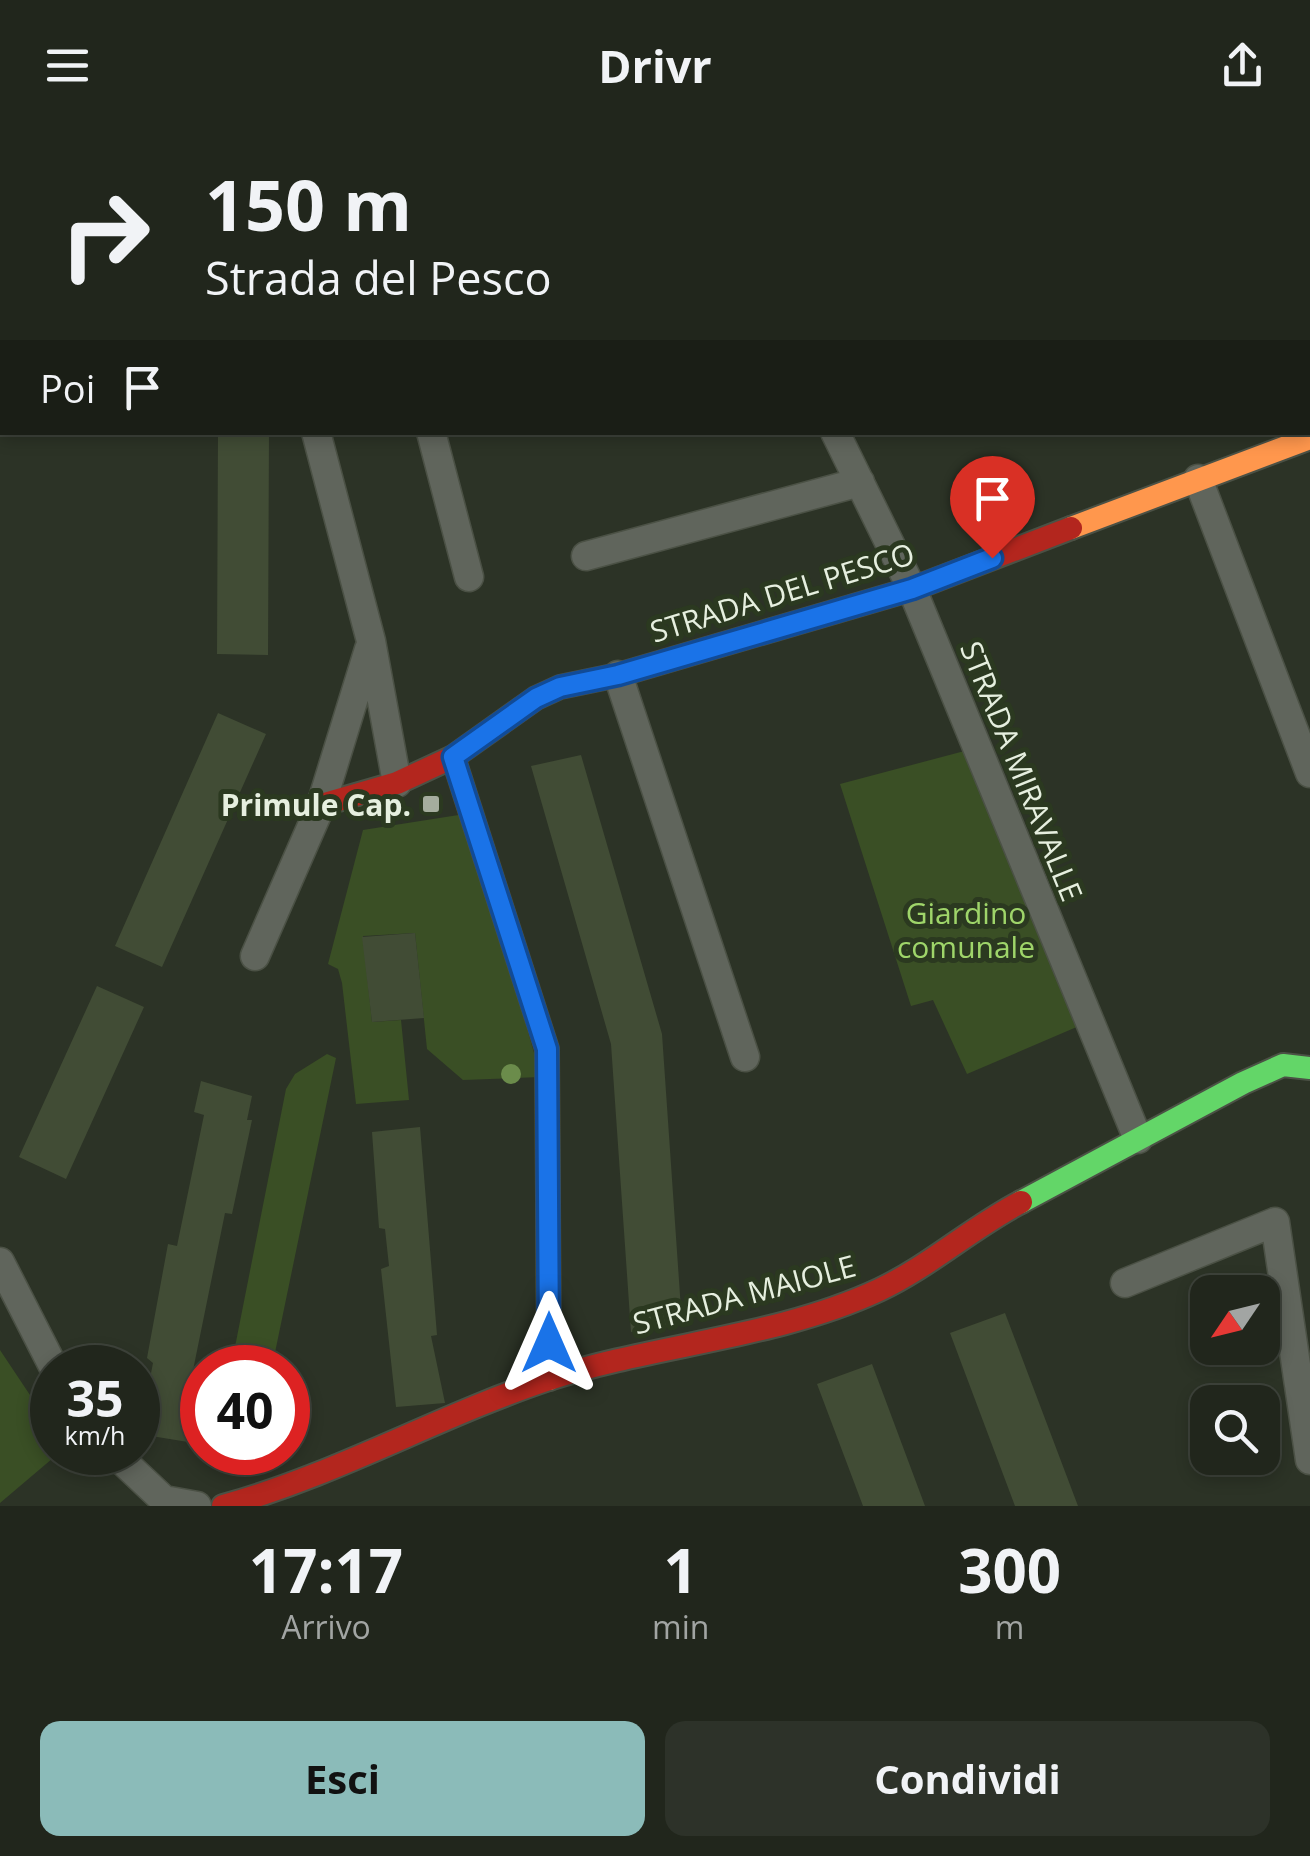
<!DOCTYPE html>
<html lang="it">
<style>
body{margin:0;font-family:"Open Sans",sans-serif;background:#2d3229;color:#f1f3f6;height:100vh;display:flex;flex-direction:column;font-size:38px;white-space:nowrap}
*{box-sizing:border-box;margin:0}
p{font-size:32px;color:#a2a5a3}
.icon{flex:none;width:55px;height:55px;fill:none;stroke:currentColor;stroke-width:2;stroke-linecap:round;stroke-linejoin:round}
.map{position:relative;height:1376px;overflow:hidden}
.sheet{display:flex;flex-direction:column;background:#21261c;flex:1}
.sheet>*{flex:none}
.hud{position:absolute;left:0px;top:0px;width:1310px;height:305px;box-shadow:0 5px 15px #0003,0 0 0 2px #3e433b;background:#21261c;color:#f1f3f6;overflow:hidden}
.needle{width:65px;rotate:235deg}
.tools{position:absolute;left:1190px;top:1145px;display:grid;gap:20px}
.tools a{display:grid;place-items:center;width:90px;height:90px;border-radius:20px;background:#21261c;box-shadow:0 5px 15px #0003,0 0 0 2px #3e433b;font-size:50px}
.speed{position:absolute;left:30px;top:1215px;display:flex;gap:20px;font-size:50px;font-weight:700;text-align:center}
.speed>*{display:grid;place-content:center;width:130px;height:130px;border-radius:50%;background:#21261c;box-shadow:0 5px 15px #0003,0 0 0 2px #3e433b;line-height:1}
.speed small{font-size:25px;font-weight:400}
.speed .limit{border:15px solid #d22;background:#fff;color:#111}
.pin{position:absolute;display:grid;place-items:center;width:85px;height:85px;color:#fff;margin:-102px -42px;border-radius:50% 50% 50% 0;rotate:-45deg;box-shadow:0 0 10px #0007}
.pin .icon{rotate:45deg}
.me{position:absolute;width:110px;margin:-55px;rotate:0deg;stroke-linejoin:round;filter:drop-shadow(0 0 8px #0008)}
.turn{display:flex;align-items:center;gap:35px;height:210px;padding:0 40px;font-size:45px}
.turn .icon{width:130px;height:130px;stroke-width:2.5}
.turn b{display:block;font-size:70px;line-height:85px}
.then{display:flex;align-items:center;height:95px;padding:0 40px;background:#0003;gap:20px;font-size:38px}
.eta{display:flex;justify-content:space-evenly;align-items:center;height:170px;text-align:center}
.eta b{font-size:60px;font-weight:700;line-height:70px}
.action{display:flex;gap:20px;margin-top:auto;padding:20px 40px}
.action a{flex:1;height:115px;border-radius:20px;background:#8bbbb9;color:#111;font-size:40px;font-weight:700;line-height:115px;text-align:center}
.action a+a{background:#2d3229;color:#f1f3f6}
header{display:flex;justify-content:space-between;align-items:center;height:130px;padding:0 40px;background:#21261c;font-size:45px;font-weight:700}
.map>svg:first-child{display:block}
.green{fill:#3a4f25}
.building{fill:#414c35}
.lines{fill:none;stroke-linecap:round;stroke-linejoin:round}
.street-casing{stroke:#4b5145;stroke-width:31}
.fast-casing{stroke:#4b5145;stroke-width:26}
.slow-casing{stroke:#4b5145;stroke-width:26}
.jam-casing{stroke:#4b5145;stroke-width:26}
.street{stroke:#60655c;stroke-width:28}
.fast{stroke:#63d668;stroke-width:22}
.slow{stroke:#ff974d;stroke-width:22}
.jam{stroke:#b3261e;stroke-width:22}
.tree{fill:#6b8c4b}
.route-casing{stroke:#114b97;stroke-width:25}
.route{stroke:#1a73e8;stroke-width:18}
.poi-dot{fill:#a5ad9e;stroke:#2b3920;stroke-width:4}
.labels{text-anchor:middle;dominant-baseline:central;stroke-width:10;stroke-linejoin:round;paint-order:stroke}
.street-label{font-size:30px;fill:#e6efdf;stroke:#2b3920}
.poi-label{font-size:30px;font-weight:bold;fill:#e6efdf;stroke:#2b3920;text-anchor:end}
.park-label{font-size:30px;fill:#9fd56a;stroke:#2b3920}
</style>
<header><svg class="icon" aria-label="menu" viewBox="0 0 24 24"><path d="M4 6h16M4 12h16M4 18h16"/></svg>Drivr<svg class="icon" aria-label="share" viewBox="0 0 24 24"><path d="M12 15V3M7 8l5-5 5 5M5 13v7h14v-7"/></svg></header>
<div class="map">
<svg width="1310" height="1376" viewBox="0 0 1310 1376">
<rect width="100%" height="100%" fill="#2c3326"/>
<path class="green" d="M 972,619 L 1086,893 L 967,944 L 933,870 L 911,876 L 840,654 Z
M 465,684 L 541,947 L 463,950 L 427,919 L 415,803 L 363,806 L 372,892 L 401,890 L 409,970 L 356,974 L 342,853 L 338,839 L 328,834 L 363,700 Z
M 327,924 L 336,928 L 272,1237 L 231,1237 L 286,959 L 295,944 Z
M 0,1220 L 52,1298 L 52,1322 L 59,1323 L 0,1373 Z"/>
<path class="building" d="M 218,302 L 269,302 L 268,525 L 217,524 Z
M 218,583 L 266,604 L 162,837 L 115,816 Z
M 581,625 L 662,904 L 682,1194 L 631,1202 L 611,914 L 531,636 Z
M 415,803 L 424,888 L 372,892 L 362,807 Z
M 97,856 L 144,877 L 66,1049 L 19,1027 Z
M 201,951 L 252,966 L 247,990 L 252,990 L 232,1084 L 225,1083 L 189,1260 L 196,1262 L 188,1312 L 139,1304 L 153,1233 L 147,1228 L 168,1114 L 177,1116 L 204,985 L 194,982 Z
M 420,997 L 437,1205 L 431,1206 L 445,1273 L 396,1277 L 381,1139 L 389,1136 L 385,1099 L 379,1098 L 372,1002 Z
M 1005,1183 L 1078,1376 L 1015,1376 L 950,1203 Z
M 872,1234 L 925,1376 L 863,1376 L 817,1254 Z"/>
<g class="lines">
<defs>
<path id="street" d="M 642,0 L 644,2
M 316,302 L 371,511 L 397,653
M 431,302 L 469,447
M 835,302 L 912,459 L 1138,1009
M 1198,349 L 1310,643
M 586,426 L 860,352
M 618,545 L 745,927
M 255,826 L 321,675 L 369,519
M 0,1132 L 54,1238
M 1125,1153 L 1275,1092 L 1310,1330
M 113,1322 L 164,1370 L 197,1376"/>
<path id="fast" d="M 453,627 L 547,919 L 548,1072
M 1021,1072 L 1243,953 L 1283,935 L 1310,938"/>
<path id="slow" d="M 1071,398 L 1310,308
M 548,1072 L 549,1249"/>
<path id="jam" d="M 321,675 L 397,653 L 453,627 L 536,568 L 560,557 L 618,545 L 912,459 L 1071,398
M 223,1376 C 336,1345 438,1286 549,1249 C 656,1214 776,1208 879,1160 C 930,1136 971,1098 1021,1072"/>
</defs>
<use href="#street" class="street-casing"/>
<use href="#fast" class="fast-casing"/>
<use href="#slow" class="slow-casing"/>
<use href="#jam" class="jam-casing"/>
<use href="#street" class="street"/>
<use href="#fast" class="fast"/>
<use href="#slow" class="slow"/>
<use href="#jam" class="jam"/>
</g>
<circle class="tree" cx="511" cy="944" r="10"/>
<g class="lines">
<defs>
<path id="route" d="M 549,1213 L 547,919 L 453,627 L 536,568 L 560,557 L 618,545 L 912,459 L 992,428"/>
</defs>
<use href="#route" class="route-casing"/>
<use href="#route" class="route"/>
</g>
<rect class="poi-dot" x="421" y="664" width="20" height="20" rx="5"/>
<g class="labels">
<g class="street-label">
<text transform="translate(782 462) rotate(-17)">STRADA DEL PESCO</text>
<text transform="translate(1022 641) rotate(68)">STRADA MIRAVALLE</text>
<text transform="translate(744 1164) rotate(-15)">STRADA MAIOLE</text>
</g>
<g class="poi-label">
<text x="411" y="674">Primule Cap.</text>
</g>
<g class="park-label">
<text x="966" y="782">Giardino<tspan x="966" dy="34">comunale</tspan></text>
</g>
</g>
</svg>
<div class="tools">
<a><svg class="needle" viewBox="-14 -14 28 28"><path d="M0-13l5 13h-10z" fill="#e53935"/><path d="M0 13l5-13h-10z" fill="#a2a5a3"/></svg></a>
<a><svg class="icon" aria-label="search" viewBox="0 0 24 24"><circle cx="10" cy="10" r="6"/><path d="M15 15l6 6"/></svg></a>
</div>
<div class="speed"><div>35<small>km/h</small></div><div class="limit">40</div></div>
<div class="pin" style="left:992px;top:428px;background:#d93025"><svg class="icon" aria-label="arrive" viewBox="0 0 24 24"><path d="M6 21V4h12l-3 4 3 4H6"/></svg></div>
<svg class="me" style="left:549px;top:1213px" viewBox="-20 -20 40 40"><path d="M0-17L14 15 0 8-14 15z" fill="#1a73e8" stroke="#fff" stroke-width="4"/></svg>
<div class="hud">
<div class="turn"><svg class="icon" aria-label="right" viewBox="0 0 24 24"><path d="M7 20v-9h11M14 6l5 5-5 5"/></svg><div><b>150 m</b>Strada del Pesco</div></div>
<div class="then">Poi<svg class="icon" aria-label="arrive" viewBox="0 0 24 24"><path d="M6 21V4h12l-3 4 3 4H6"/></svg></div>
</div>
</div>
<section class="sheet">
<div class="eta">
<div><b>17:17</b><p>Arrivo</p></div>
<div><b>1</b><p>min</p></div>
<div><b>300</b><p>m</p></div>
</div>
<div class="action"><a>Esci</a><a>Condividi</a></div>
</section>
